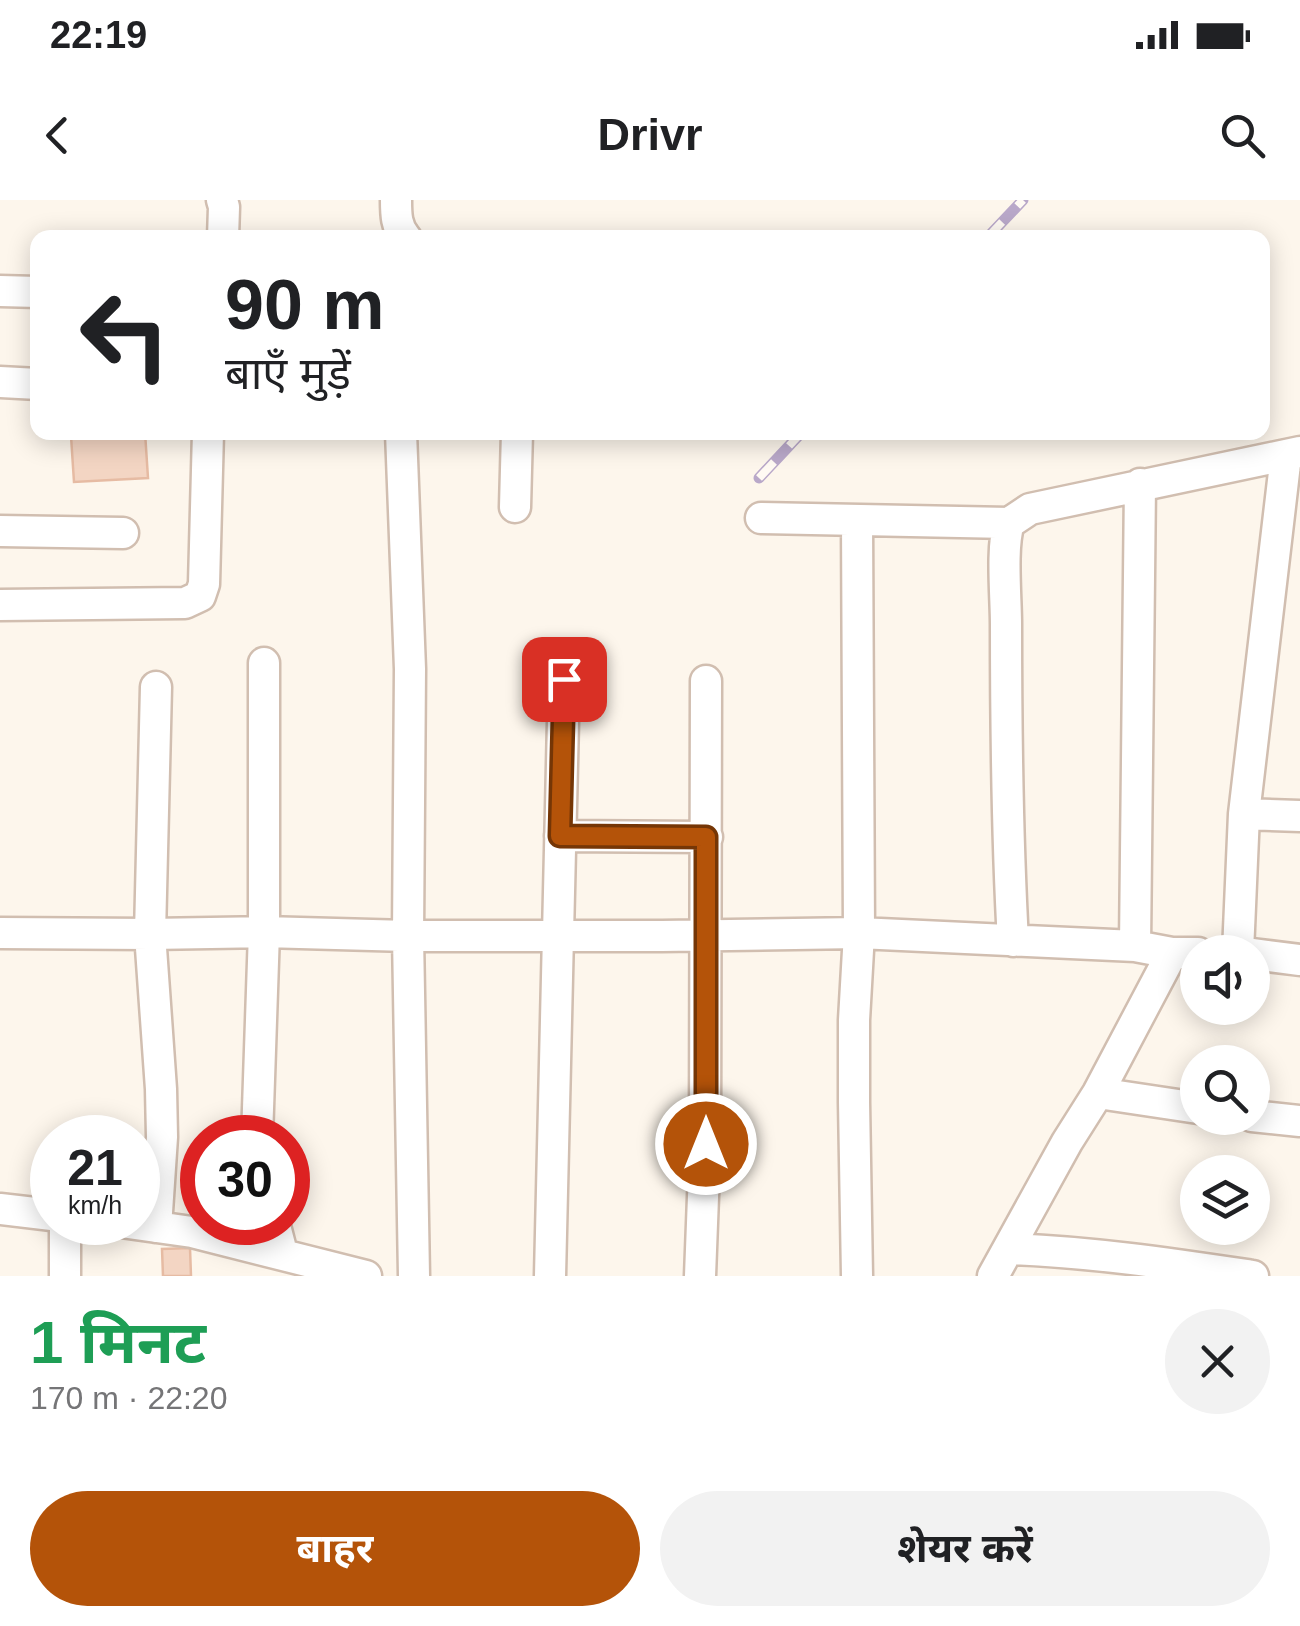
<!DOCTYPE html>
<html lang="hi">
<meta charset="utf-8">
<style>
body{margin:0;font-family:Helvetica,"Noto Sans Devanagari",sans-serif;background:#f2f2f2;color:#202124;height:100vh;display:flex;flex-direction:column;font-size:38px;white-space:nowrap}
*{box-sizing:border-box;margin:0}
p{font-size:32px;color:#757577}
.icon{flex:none;width:55px;height:55px;fill:none;stroke:currentColor;stroke-width:2;stroke-linecap:round;stroke-linejoin:round}
.map{position:relative;height:1076px;overflow:hidden}
.panel{display:flex;flex-direction:column;background:#fff;flex:1}
.panel>*{flex:none}
.hud{position:absolute;left:30px;top:30px;width:1240px;height:210px;border-radius:20px;box-shadow:0 5px 25px #0003;background:#fff;color:#202124;overflow:hidden}
.tools{position:absolute;left:1180px;top:735px;display:grid;gap:20px}
.tools a{display:grid;place-items:center;width:90px;height:90px;border-radius:50%;background:#fff;box-shadow:0 5px 25px #0003;font-size:50px}
.speed{position:absolute;left:30px;top:915px;display:flex;gap:20px;font-size:50px;font-weight:700;text-align:center}
.speed>*{display:grid;place-content:center;width:130px;height:130px;border-radius:50%;background:#fff;box-shadow:0 5px 25px #0003;line-height:1}
.speed small{font-size:25px;font-weight:400}
.speed .limit{border:15px solid #d22;background:#fff;color:#111}
.pin{position:absolute;display:grid;place-items:center;width:85px;height:85px;color:#fff;margin:-42px;border-radius:20px;box-shadow:0 5px 15px #0006}
.me{position:absolute;width:110px;margin:-55px;rotate:0deg;stroke-linejoin:round;filter:drop-shadow(0 0 8px #0008)}
.turn{display:flex;align-items:center;gap:35px;height:210px;padding:0 30px;font-size:45px}
.turn .icon{width:130px;height:130px;stroke-width:2.5}
.turn b{display:block;font-size:70px;line-height:85px}
.round{display:grid;place-items:center;flex:none;width:105px;height:105px;border-radius:52px;background:#f2f2f2}
.head{display:flex;align-items:center;justify-content:space-between;height:170px;padding:0 30px}
h1{font-size:60px;font-weight:700;line-height:75px;color:#1e9e55}
.cta{display:flex;gap:20px;margin-top:auto;padding:20px 30px}
.cta a{flex:1;height:115px;border-radius:60px;background:#b45309;color:#fff;font-size:40px;font-weight:700;line-height:115px;text-align:center}
.cta a+a{background:#f2f2f2;color:#202124}
.status{display:flex;justify-content:space-between;align-items:center;height:70px;padding:0 50px;background:#fff;direction:ltr}
.status svg{height:28px;fill:currentColor}
header{display:flex;justify-content:space-between;align-items:center;height:130px;padding:0 30px;background:#fff;font-size:45px;font-weight:700}
.map>svg:first-child{display:block}
.building{fill:#f3d5c3;stroke:#e6bba3;stroke-width:2.5}
.lines{fill:none;stroke-linecap:round;stroke-linejoin:round}
.minor-casing{stroke:#d1beb0;stroke-width:35}
.minor{stroke:#fff;stroke-width:30}
.rail-casing{stroke:#b9a8c9;stroke-width:11}
.rail{stroke:#fffaf3;stroke-width:8;stroke-dasharray:22;stroke-linecap:butt}
.route-casing{stroke:#753606;stroke-width:25}
.route{stroke:#b45309;stroke-width:18}
</style>
<div class="status"><b>22:19</b><svg viewBox="0 0 49 12"><path d="M0 12V9h3v3zM5 12V6h3v6zM10 12V3h3v9zM15 12V0h3v12zM26 1h20v11H26zM47 4h2v5h-2z"/></svg></div>
<header><svg class="icon" aria-label="back" viewBox="0 0 24 24"><path d="M15 5l-7 7 7 7"/></svg>Drivr<svg class="icon" aria-label="search" viewBox="0 0 24 24"><circle cx="10" cy="10" r="6"/><path d="M15 15l6 6"/></svg></header>
<div class="map">
<svg width="1300" height="1076" viewBox="0 0 1300 1076">
<rect width="100%" height="100%" fill="#fdf6ec"/>
<path class="building" d="M 145,232 L 148,278 L 74,282 L 71,236 Z
M 190,1048 L 191,1076 L 163,1076 L 162,1049 Z"/>
<g class="lines">
<defs>
<path id="minor" d="M 222,0 L 224,7 L 223,38
M 396,0 C 396,14 396,27 406,38
M 0,91 L 38,92
M 0,182 L 38,184
M 401,232 L 410,469 L 408,736 L 414,1076
M 515,307 L 517,232
M 761,318 L 1009,323
M 857,321 L 859,733 L 854,820 L 854,902 L 857,1076
M 0,331 L 123,333
M 0,405 L 185,403 L 200,396 L 204,384 L 208,232
M 156,487 L 150,734 L 161,889 L 162,937 L 156,1027
M 1244,614 L 1300,616
M 560,636 L 707,637
M 0,733 L 150,734 L 264,732 L 408,736 L 662,736 L 859,733 L 1135,746 L 1172,753 L 1198,753
M 1013,741 C 1007,635 1006,529 1006,424 C 1006,397 1001,347 1009,323 L 1030,309 L 1300,252
M 1135,746 L 1140,284
M 1238,752 L 1244,614 L 1286,255
M 1252,754 L 1300,760
M 1098,893 L 1198,908
M 1252,916 L 1300,921
M 257,938 L 264,732 L 264,463
M 0,1009 L 52,1015
M 121,1022 L 192,1032 L 366,1076
M 274,1022 L 282,1053
M 1010,1049 C 1092,1052 1172,1064 1253,1076
M 65,1076 L 65,1022
M 550,1076 L 564,479
M 700,1076 L 705,944 L 706,481
M 993,1076 L 1067,942 L 1098,893 L 1172,753"/>
</defs>
<use href="#minor" class="minor-casing"/>
<use href="#minor" class="minor"/>
<defs>
<path id="rail" d="M 987,38 L 1023,0
M 759,278 L 802,232"/>
</defs>
<use href="#rail" class="rail-casing"/>
<use href="#rail" class="rail"/>
</g>
<g class="lines">
<defs>
<path id="route" d="M 564,479 L 560,636 L 706,637 L 706,944"/>
</defs>
<use href="#route" class="route-casing"/>
<use href="#route" class="route"/>
</g>
</svg>
<div class="tools">
<a><svg class="icon" aria-label="sound" viewBox="0 0 24 24"><path d="M4 9h4l5-4v14l-5-4H4zM17 9q2 3 0 6"/></svg></a>
<a><svg class="icon" aria-label="search" viewBox="0 0 24 24"><circle cx="10" cy="10" r="6"/><path d="M15 15l6 6"/></svg></a>
<a><svg class="icon" aria-label="layers" viewBox="0 0 24 24"><path d="M12 4l9 5-9 5-9-5zM3 14l9 5 9-5"/></svg></a>
</div>
<div class="speed"><div>21<small>km/h</small></div><div class="limit">30</div></div>
<div class="pin" style="left:564px;top:479px;background:#d93025"><svg class="icon" aria-label="arrive" viewBox="0 0 24 24"><path d="M6 21V4h12l-3 4 3 4H6"/></svg></div>
<svg class="me" style="left:706px;top:944px" viewBox="-20 -20 40 40"><circle r="17" fill="#b45309" stroke="#fff" stroke-width="3"/><path d="M0-11L8 9 0 5-8 9z" fill="#fff"/></svg>
<div class="hud">
<div class="turn"><svg class="icon" aria-label="left" viewBox="0 0 24 24"><path d="M17 20v-9H6M10 6l-5 5 5 5"/></svg><div><b>90 m</b>बाएँ मुड़ें</div></div>
</div>
</div>
<section class="panel">
<div class="head"><div><h1>1 मिनट</h1><p>170 m · 22:20</p></div><a class="round"><svg class="icon" aria-label="close" viewBox="0 0 24 24"><path d="M6 6l12 12M18 6L6 18"/></svg></a></div>
<div class="cta"><a>बाहर</a><a>शेयर करें</a></div>
</section>
